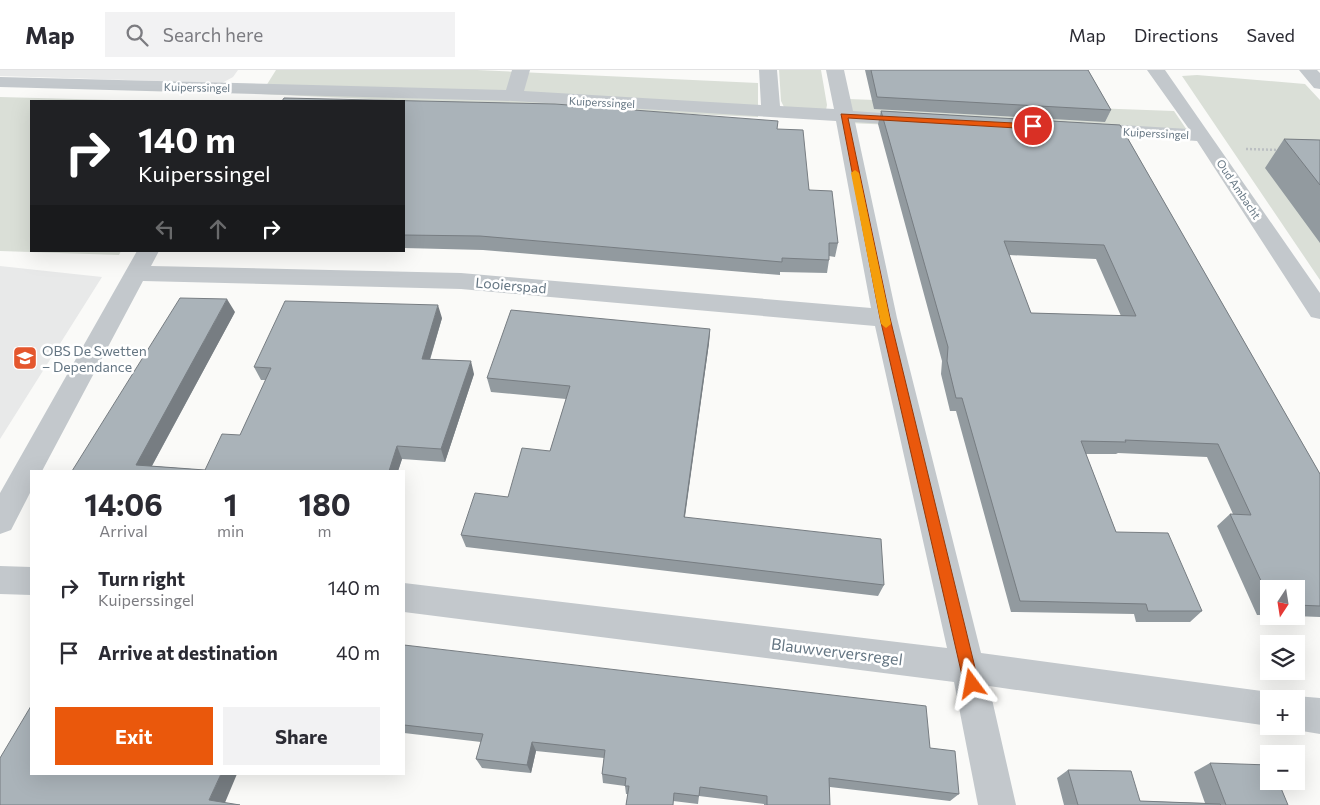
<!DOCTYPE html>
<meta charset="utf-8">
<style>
body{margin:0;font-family:Commissioner,sans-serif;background:#f2f2f3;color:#2b2b33;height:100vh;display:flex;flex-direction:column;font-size:19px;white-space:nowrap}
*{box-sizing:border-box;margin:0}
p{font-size:16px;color:#7c7c81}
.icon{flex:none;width:28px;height:28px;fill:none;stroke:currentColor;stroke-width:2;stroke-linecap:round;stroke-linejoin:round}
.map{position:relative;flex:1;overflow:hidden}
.sheet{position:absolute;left:30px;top:400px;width:375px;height:305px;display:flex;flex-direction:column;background:#fff;border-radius:0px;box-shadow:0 5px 20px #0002}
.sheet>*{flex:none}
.top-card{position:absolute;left:30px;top:30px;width:375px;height:152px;border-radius:0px;box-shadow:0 5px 20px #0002;background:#202124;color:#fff;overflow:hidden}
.needle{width:32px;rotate:192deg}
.buttons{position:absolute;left:1260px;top:510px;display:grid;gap:10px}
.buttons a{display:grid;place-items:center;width:45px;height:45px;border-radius:0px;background:#fff;box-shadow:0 5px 20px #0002;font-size:25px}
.pin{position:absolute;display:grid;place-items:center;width:42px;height:42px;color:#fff;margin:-21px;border:2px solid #fff;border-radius:50%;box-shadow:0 1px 5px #0007}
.me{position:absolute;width:55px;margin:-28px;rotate:347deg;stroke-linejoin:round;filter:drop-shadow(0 0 4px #0008)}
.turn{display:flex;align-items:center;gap:18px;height:105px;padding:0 25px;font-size:22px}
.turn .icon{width:65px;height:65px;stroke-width:2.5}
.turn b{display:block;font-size:35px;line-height:42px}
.lanes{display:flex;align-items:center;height:48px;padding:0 25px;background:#0003;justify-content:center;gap:25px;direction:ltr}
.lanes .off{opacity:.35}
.eta{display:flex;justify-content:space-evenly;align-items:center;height:85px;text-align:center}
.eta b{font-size:30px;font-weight:700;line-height:35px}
.primary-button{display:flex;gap:10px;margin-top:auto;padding:10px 25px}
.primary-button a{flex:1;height:58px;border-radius:0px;background:#ea580c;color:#fff;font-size:20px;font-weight:700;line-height:58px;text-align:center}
.primary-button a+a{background:#f2f2f3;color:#2b2b33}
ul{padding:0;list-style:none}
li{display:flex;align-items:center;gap:15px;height:65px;padding:0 25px}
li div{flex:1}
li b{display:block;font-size:19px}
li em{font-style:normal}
header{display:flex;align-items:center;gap:30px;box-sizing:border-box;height:70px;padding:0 25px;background:#fff;border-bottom:1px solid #e1e1e2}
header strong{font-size:24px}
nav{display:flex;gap:28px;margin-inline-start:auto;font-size:18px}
.search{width:350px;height:45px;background:#f2f2f3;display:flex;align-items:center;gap:12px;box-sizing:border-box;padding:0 18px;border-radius:0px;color:#7c7c81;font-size:19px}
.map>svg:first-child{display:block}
.built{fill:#e8e9e9}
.green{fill:#dadfd7}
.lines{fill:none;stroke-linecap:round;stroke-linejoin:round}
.path{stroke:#bbbfc2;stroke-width:2.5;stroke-dasharray:2 2;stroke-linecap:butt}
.minor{fill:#c3c8cc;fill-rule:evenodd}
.wall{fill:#929a9f;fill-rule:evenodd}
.shaded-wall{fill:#777d82}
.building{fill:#aab3b9;stroke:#777d82;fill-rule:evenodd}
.route{fill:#ea580c;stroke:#983908}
.slow{fill:#f59e0b}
.labels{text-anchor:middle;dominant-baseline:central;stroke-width:5;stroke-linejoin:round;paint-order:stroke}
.far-street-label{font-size:11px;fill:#657683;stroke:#fff}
.street-label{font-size:14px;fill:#657683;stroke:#fff}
.poi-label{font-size:14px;fill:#657683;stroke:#fff;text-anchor:start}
.near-street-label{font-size:16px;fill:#657683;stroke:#fff}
</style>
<header>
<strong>Map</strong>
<div class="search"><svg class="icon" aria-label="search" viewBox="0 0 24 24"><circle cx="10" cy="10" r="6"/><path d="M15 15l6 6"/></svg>Search here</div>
<nav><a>Map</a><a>Directions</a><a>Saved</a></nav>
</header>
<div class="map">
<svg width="1320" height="735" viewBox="0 0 1320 735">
<rect width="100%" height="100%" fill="#fafaf8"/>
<path class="built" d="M 0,0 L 238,0 L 233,7 L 222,13 L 0,6 Z
M 0,196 L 102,207 L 0,369 Z"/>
<path class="green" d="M 276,0 L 477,0 L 758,13 L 758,47 L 261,24 Z
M 779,0 L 821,0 L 827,35 L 826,40 L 784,37 L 781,31 Z
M 1197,5 L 1305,14 L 1320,30 L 1320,210 L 1182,6 Z
M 0,27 L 151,31 L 31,31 L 31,181 L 121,181 L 119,185 L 0,181 Z
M 848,29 L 1174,41 L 1193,69 L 849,53 Z"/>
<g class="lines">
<path class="path" d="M 1246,79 L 1279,80"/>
<path class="minor" d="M 512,0 L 530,0 L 524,21 L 761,35 L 759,0 L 777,0 L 780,36 L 834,39 L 826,0 L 844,0 L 853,41 L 924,46 L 926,50 L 924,54 L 917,56 L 855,52 L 897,248 L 981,583 L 1269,622 L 1282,629 L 1269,629 L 1269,656 L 989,616 L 1016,735 L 978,735 L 954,612 L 404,542 L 404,513 L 947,578 L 875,256 L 461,219 L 143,211 L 42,401 L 31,401 L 31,421 L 11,460 L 0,464 L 0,423 L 137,181 L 159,181 L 151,196 L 461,203 L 871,238 L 836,51 L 513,31 L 0,17 L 0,7 L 506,20 Z
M 1147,0 L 1165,0 L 1320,223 L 1320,249 L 1311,247 L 1197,71 L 1081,63 L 1078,59 L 1081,55 L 1088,53 L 1189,59 Z
M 1299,0 L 1317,0 L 1320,3 L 1320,19 L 1314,18 Z
M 0,496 L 31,497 L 31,525 L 0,524 Z
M 1296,626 L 1320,628 L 1320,664 L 1296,660 L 1286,656 L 1296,656 L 1296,629 L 1288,629 Z"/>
</g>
<path class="wall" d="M 865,0 L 1088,0 L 1111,40 L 1105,52 L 874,39 Z
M 404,31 L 777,59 L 838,173 L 835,187 L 829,186 L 829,190 L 827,203 L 780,202 L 780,205 L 483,180 L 404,178 Z
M 881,41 L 1120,55 L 1320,404 L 1320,547 L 1294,546 L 1296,546 L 1296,519 L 1269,519 L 1269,545 L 1257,545 L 1217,456 L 1230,444 L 1233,444 L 1207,387 L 1118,383 L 1116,384 L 1086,384 L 1116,462 L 1202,541 L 1190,552 L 1136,552 L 1134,544 L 1011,542 L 956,341 L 950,341 L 941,304 L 942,291 L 878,54 ZM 1009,185 L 1096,189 L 1121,246 L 1031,243 Z
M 1284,69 L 1320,70 L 1320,173 L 1265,98 Z
M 235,242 L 152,396 L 205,400 L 240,365 L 266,310 L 261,310 L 254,297 L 442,248 L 430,290 L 474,304 L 445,392 L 402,389 L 398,401 L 72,401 Z
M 710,259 L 709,273 L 685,447 L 884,515 L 878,526 L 466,477 L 461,465 L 508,427 L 550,381 L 566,329 L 491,322 L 487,308 Z
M 404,575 L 930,678 L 959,724 L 950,731 L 830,717 L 830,735 L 764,735 L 764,734 L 699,726 L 698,734 L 673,731 L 673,735 L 626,735 L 628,724 L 626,724 L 625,716 L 603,713 L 602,704 L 604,688 L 536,681 L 531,703 L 482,698 L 476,689 L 481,672 L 404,663 Z
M 1210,693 L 1288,735 L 1064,735 L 1057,708 L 1068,700 L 1140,731 L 1205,733 L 1194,702 Z"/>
<path class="shaded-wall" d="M 227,229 L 235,242 L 149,401 L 136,395 Z
M 438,235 L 442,248 L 426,302 L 422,289 Z
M 710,259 L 709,273 L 683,459 L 684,447 Z
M 471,291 L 474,304 L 445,392 L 441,379 Z
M 397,376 L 402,389 L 398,401 L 389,401 Z
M 532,672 L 536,681 L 531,703 L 527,695 Z
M 221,704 L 237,704 L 224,735 L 209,730 Z"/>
<path class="building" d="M 871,0 L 1088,0 L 1111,40 L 877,27 Z
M 284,28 L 555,34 L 778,51 L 777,59 L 803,60 L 809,120 L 832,121 L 838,173 L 829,173 L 829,190 L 782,188 L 782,192 L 480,166 L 404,165 L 404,31 L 282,31 Z
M 881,41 L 1120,55 L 1320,404 L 1320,536 L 1296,535 L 1296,519 L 1269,519 L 1269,528 L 1230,444 L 1251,445 L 1218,374 L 1125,370 L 1126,372 L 1081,371 L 1116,462 L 1168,463 L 1202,541 L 1148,541 L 1146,534 L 1020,531 L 962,328 L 956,328 L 947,291 L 948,277 ZM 1004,171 L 1104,175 L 1136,246 L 1031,243 Z
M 1284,69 L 1320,70 L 1320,115 Z
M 180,228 L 227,229 L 136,395 L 205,400 L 222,364 L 240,365 L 271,298 L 254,297 L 285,231 L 438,235 L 422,289 L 471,291 L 441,379 L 397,376 L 389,401 L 72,401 Z
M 511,240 L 710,259 L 684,447 L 881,469 L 884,515 L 461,465 L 475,423 L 508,427 L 522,378 L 550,381 L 570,316 L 487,308 Z
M 404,575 L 926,636 L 930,678 L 955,681 L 959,724 L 829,708 L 830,735 L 767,735 L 767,726 L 700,717 L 699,726 L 674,723 L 673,735 L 626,735 L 629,716 L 625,716 L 626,708 L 602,704 L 605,680 L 532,672 L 527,695 L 476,689 L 483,664 L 404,655 Z
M 31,636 L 31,704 L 221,704 L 209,730 L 240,735 L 0,735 L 0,688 Z
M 1210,693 L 1269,695 L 1269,711 L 1278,711 L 1288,735 L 1226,735 Z
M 1068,700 L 1131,701 L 1140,731 L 1220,734 L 1221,735 L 1078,735 Z"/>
<path class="route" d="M 841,44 L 1033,54 L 1037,56 L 1033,59 L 848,48 L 890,248 L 979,614 L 976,619 L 972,621 L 967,619 L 964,614 L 880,248 Z"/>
<path class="slow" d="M 855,100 L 859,103 L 891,254 L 886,258 L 881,254 L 851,103 Z"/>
<defs>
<symbol id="school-square" viewBox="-11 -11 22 22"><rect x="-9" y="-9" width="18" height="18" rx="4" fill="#e4572e" stroke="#fff"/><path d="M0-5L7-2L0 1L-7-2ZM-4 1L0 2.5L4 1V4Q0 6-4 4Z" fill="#fff"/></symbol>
</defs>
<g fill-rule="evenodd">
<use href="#school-square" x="11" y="274" width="28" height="28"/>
</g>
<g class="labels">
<g class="far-street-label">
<text transform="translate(197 17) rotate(1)">Kuiperssingel</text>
<text transform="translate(602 32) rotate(3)">Kuiperssingel</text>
<text transform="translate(1156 63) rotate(3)">Kuiperssingel</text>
<text transform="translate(1239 119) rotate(56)">Oud Ambacht</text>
</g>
<g class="street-label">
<text transform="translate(511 215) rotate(5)">Looierspad</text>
</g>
<g class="poi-label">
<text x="42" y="280">OBS De Swetten<tspan x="42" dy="16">– Dependance</tspan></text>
</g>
<g class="near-street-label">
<text transform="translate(837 581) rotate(7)">Blauwverversregel</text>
</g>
</g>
</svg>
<div class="buttons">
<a><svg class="needle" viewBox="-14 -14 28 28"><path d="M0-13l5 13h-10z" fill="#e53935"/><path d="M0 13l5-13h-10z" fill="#7c7c81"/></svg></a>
<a><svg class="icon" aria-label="layers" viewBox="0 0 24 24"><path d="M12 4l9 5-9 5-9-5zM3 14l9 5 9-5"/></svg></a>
<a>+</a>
<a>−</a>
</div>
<div class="pin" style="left:1033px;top:56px;background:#d93025"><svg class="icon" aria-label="arrive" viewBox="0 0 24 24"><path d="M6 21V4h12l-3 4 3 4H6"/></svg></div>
<svg class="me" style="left:972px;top:614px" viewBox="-20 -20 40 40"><path d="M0-17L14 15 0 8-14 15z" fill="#ea580c" stroke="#fff" stroke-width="4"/></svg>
<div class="top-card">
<div class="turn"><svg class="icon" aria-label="right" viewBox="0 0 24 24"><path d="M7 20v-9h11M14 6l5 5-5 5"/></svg><div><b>140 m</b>Kuiperssingel</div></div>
<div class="lanes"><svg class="icon off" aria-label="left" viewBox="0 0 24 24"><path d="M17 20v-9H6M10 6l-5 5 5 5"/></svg><svg class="icon off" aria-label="ahead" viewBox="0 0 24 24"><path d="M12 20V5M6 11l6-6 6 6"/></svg><svg class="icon" aria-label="right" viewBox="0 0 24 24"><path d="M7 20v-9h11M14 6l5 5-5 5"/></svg></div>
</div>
<section class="sheet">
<div class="eta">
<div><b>14:06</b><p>Arrival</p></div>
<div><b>1</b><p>min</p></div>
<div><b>180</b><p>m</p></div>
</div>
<ul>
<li><svg class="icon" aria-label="right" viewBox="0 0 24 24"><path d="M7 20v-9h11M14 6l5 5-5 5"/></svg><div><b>Turn right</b><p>Kuiperssingel</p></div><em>140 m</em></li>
<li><svg class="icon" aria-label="arrive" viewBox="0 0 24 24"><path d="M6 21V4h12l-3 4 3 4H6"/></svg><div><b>Arrive at destination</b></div><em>40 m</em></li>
</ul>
<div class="primary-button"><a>Exit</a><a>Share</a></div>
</section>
</div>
